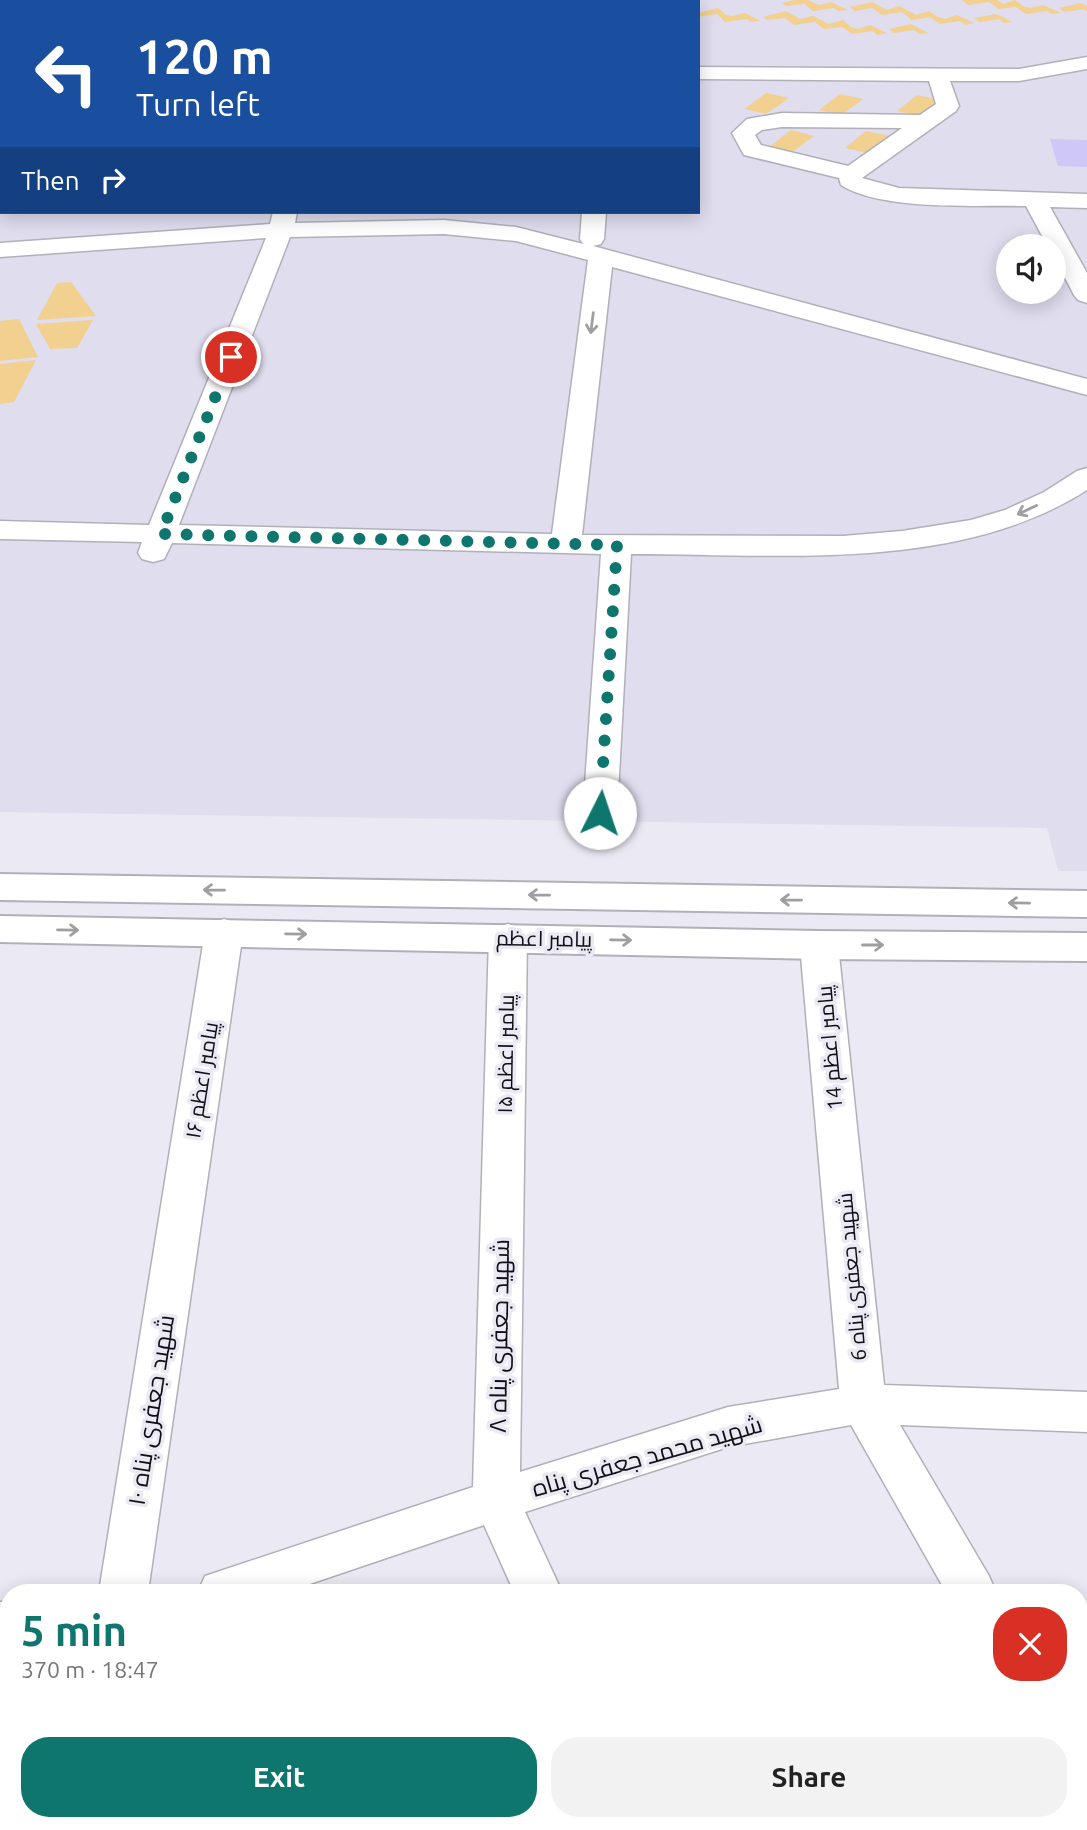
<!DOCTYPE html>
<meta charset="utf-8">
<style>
body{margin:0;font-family:Ubuntu,Cairo,sans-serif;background:#f2f2f2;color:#222;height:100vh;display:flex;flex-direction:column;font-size:26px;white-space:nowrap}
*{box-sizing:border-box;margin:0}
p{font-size:23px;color:#767676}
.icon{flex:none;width:38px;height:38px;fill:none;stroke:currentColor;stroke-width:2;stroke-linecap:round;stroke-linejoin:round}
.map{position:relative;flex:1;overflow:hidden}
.side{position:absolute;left:0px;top:1584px;width:1088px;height:247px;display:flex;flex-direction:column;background:#fff;border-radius:28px 28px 0 0;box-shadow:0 4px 18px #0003}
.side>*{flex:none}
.hud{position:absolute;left:0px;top:0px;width:700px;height:214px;box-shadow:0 4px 18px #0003;background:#1a4fa0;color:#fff;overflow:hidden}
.tools{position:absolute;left:996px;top:234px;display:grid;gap:14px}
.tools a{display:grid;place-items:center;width:70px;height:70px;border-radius:50%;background:#fff;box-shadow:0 4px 18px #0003;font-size:35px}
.pin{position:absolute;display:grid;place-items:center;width:60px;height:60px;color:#fff;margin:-30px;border:4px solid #fff;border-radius:50%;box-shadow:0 2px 7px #0007}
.me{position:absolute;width:77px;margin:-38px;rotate:4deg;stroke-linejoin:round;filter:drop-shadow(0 0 5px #0008)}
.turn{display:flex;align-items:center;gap:24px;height:147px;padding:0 21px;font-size:32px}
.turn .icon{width:91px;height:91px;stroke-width:2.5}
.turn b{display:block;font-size:49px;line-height:60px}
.then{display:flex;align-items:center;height:66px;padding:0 21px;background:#0003;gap:14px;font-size:26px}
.round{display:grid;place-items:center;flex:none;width:74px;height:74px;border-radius:28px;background:#f2f2f2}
.head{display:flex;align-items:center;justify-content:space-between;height:119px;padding:0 21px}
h1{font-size:42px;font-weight:700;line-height:52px;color:#0f766e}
.primary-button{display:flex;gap:14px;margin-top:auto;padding:14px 21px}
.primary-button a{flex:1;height:80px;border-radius:28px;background:#0f766e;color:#fff;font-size:28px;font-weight:700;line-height:80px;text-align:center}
.primary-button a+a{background:#f2f2f2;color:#222}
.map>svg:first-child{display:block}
.built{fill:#dfddee;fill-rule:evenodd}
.green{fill:#cfc8f7}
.building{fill:#f2d08f}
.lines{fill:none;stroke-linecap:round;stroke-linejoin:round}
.minor-casing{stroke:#b1b0b9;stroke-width:3}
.major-casing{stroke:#b1b0b9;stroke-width:4}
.minor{fill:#fff;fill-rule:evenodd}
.major{fill:#fff;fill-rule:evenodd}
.oneway{stroke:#9f9fa1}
.route{stroke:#0f766e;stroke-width:12;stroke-dasharray:0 21.6}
.labels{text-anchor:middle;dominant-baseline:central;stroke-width:7;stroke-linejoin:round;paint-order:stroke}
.street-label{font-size:21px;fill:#100f13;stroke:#ebeaf4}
.near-street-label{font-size:24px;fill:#100f13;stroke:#ebeaf4}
</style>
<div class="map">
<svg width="1087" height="1830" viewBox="0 0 1087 1830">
<rect width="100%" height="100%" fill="#ebeaf4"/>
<path class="built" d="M 0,0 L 1087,0 L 1087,871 L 1058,871 L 1047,828 L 0,812 ZM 2,2 L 698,2 L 698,212 L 2,212 ZM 1008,247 L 1054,247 L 1054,292 L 1008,292 Z"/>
<path class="green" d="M 1050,139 L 1087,140 L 1087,167 L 1058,166 Z"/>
<path class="building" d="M 795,0 L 808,0 L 819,5 L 831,2 L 848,10 L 838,11 L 834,8 L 813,11 L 804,4 L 786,6 L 782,3 Z
M 962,0 L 997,0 L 1003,4 L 1015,0 L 1025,7 L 1031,8 L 1043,5 L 1061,13 L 1051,14 L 1047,11 L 1026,14 L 1016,7 L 999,9 L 989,2 L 968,5 Z
M 872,2 L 887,10 L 899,6 L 916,15 L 929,11 L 938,17 L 945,19 L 957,15 L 974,23 L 965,25 L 960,21 L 940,24 L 930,17 L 912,20 L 902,12 L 882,15 L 872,8 L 855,11 L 850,7 Z
M 1080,3 L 1087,6 L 1087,11 L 1084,9 L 1065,12 L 1059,8 Z
M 718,8 L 726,15 L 732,16 L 745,13 L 760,21 L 750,22 L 747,19 L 725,22 L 717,14 L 698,17 L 698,13 Z
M 786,11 L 800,19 L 813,16 L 829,24 L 843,20 L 851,27 L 858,29 L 870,25 L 887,33 L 877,35 L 873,31 L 852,34 L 842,27 L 824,29 L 815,22 L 794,25 L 785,18 L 767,20 L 763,17 Z
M 996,14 L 1013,22 L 1004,23 L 999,19 L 980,22 L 974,18 Z
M 911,24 L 928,33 L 919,34 L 914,30 L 894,33 L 889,29 Z
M 766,93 L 789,98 L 766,114 L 744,109 Z
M 840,94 L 863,99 L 841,115 L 819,110 Z
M 917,95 L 940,100 L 919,116 L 897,111 Z
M 791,130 L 814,136 L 791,153 L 769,147 Z
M 866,131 L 890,136 L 868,153 L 845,148 Z
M 71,282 L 96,316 L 37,320 L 57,283 Z
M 19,319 L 38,357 L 0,361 L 0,321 Z
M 93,320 L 77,348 L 50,349 L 36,324 Z
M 36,360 L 14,402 L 0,404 L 0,364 Z"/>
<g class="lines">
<defs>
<path id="minor" d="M 181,0 L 202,0 L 203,2 L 182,2 Z
M 266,0 L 301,0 L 265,2 Z
M 567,0 L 587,0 L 587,2 L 567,2 Z
M 0,56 L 2,56 L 2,68 L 0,68 Z
M 1087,57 L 1087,69 L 1019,81 L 950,81 L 959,106 L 956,111 L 862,178 L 899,188 L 1087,194 L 1087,208 L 1050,207 L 1087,273 L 1087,303 L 1078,300 L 1074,295 L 1054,257 L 1054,247 L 1048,247 L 1026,206 C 976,205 882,211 841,185 L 839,178 L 744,155 L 732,133 L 747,119 L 782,113 L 920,115 L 936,104 L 929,81 L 698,79 L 698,67 L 1019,69 ZM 782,127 L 902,128 L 848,166 L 761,145 L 755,135 L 762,130 Z
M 273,212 L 297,212 L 295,223 L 444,220 L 516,227 L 583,244 L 580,239 L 582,212 L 606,212 L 604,239 L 601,244 L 593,246 L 1087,379 L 1087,395 L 612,267 L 582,535 L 843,536 L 902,531 L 971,520 L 1005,510 L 1044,492 L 1077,471 L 1087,468 L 1087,490 C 957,573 779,554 631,554 L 617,813 L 612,821 L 600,824 L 588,821 L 583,813 L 601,554 L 172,543 L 164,559 L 153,562 L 142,559 L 138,553 L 142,542 L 0,539 L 0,521 L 149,525 L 266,238 L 0,257 L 0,243 L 270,224 ZM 444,234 L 516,241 L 588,260 L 552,534 L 179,525 L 290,237 Z
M 224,919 L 237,923 L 243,932 L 148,1592 L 99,1592 L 205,932 L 211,923 Z
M 508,924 L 521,928 L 527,937 L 520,1472 L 728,1407 L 839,1389 L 800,945 L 806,936 L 819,932 L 832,936 L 838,945 L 884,1385 L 1087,1392 L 1087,1432 L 900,1425 L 989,1576 L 996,1592 L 946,1592 L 851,1425 L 728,1447 L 525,1512 L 562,1592 L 514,1592 L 484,1525 L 286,1592 L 198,1592 L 205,1576 L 473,1487 L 489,937 L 495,928 Z
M 0,1602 L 9,1602 L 9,1648 L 0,1648 Z
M 1080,1754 L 1087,1757 L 1087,1819 L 1080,1816 Z
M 146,1822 L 200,1822 L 202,1830 L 148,1830 Z
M 615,1822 L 669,1822 L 672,1830 L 618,1830 Z"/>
<path id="major" d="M 0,874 L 1087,891 L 1087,917 L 0,900 Z
M 0,916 L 819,931 L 1087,933 L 1087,961 L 819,959 L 0,942 Z"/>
</defs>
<use href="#minor" class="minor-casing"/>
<use href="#major" class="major-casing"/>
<use href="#minor" class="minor"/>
<use href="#major" class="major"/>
</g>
<defs><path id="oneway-shaft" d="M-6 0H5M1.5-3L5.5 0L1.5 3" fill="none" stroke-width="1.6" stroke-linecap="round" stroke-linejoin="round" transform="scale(1.75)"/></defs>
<g class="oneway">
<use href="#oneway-shaft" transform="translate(592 323) rotate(97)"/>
<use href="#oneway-shaft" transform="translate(1027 510) rotate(155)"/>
<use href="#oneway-shaft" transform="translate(214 890) rotate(-179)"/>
<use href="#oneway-shaft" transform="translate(539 895) rotate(-179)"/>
<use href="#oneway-shaft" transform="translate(791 900) rotate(-179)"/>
<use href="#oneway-shaft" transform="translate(1019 903) rotate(-179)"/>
<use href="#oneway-shaft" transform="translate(68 930) rotate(1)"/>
<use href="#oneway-shaft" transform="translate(296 934) rotate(1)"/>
<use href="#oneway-shaft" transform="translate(621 940) rotate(1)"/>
<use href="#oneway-shaft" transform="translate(873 945)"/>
</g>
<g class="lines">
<path class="route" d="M 231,357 L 161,534 L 617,545 L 600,813"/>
</g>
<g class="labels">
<g class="street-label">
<text transform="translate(544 938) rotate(1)">پیامبر اعظم</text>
<text transform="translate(829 1048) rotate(-95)">پیامبر اعظم 14</text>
<text transform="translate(505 1054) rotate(-89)">پیامبر اعظم ۱۵</text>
<text transform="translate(201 1080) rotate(-81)">پیامبر اعظم ۱۶</text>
<text transform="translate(851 1277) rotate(-95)">شهید جعفری پناه 6</text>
</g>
<g class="near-street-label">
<text transform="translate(499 1336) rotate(-89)">شهید جعفری پناه ۸</text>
<text transform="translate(151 1410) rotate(-81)">شهید جعفری پناه ۱۰</text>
<text transform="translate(647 1456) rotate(-16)">شهید محمد جعفری پناه</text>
</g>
</g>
</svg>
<div class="tools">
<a><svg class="icon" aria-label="sound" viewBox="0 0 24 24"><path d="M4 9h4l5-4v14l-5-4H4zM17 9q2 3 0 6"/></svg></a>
</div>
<div class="pin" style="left:231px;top:357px;background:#d93025"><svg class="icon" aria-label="arrive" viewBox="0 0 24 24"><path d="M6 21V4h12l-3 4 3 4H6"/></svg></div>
<svg class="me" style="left:600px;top:813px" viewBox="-20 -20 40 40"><circle r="19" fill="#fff"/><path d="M0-13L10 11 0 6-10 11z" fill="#0f766e"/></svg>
<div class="hud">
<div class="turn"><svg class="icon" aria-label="left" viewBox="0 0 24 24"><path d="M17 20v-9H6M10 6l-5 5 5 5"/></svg><div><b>120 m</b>Turn left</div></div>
<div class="then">Then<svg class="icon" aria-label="right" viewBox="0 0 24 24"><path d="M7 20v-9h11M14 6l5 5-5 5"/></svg></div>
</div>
<section class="side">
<div class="head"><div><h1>5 min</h1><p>370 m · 18:47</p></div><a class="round" style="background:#d93025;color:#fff"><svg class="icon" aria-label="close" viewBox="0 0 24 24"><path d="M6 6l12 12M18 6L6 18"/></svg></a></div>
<div class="primary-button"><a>Exit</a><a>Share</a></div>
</section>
</div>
